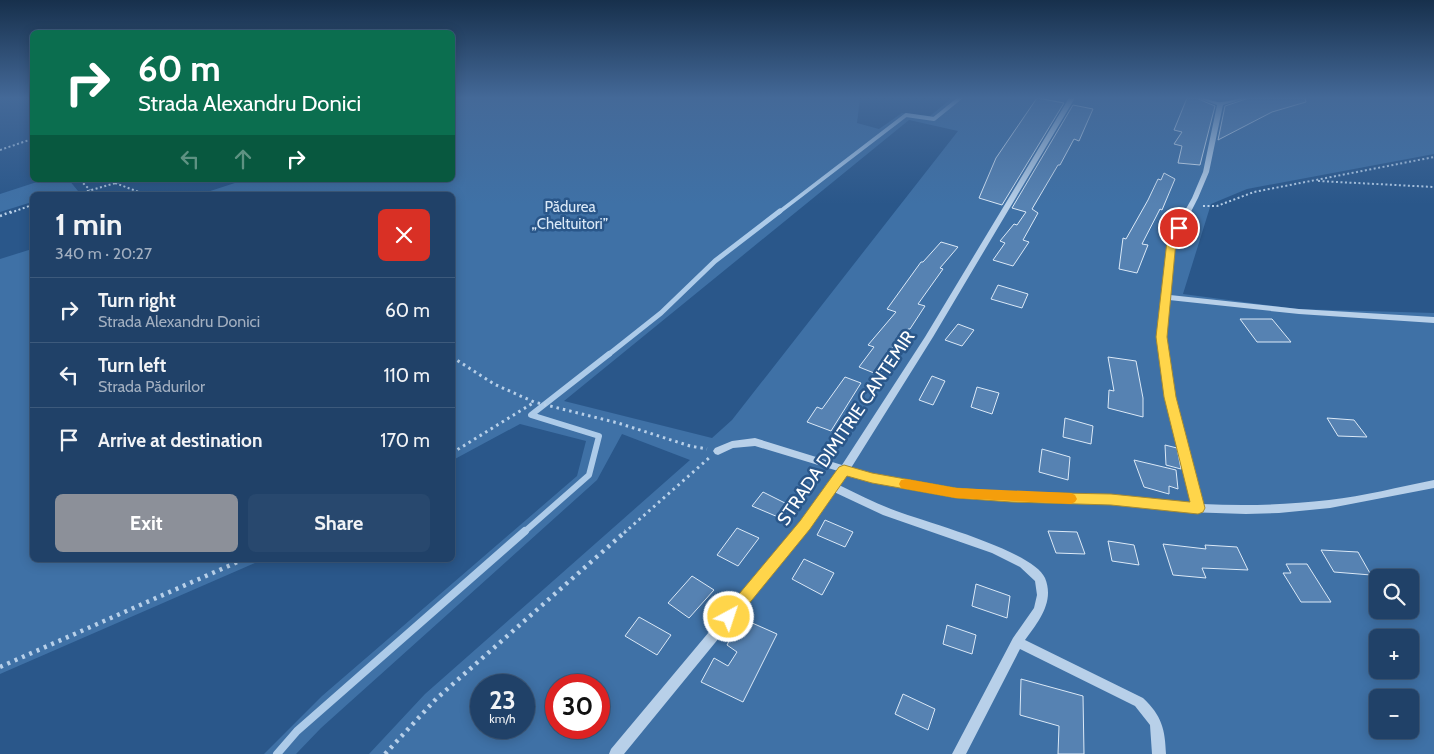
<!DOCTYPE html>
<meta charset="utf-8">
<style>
body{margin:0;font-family:Cabin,sans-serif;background:#28486e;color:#f1f3f6;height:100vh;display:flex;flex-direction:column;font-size:19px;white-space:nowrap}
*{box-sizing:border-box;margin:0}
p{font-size:16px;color:#a2afc0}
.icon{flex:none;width:28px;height:28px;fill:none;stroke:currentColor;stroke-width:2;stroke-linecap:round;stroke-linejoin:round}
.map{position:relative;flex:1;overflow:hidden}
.drawer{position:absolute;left:30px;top:192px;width:425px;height:370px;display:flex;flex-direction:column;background:#204168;border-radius:8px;box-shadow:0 2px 12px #0003,0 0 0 1px #3d5a7c}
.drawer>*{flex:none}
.banner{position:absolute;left:30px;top:30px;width:425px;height:152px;border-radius:8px;box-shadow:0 2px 12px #0003,0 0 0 1px #3d5a7c;background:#0b6e4f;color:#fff;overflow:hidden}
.fabs{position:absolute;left:1369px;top:569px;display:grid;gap:10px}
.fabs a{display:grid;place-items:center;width:50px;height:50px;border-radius:8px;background:#204168;box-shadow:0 2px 12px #0003,0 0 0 1px #3d5a7c;font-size:25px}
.speed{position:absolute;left:470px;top:674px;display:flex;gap:10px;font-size:25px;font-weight:700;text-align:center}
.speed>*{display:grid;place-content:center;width:65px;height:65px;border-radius:50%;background:#204168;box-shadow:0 2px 12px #0003,0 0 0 1px #3d5a7c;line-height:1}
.speed small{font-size:12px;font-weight:400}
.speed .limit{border:8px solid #d22;background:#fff;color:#111}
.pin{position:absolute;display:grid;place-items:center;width:42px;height:42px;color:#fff;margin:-21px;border:2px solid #fff;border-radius:50%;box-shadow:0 1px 5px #0007}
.me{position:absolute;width:55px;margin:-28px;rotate:40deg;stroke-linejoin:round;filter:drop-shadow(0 0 4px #0008)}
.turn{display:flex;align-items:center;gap:18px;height:105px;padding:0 25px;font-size:22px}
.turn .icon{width:65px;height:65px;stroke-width:2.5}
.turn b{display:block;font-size:35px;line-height:42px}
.lanes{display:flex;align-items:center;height:48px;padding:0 25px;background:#0003;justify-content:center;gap:25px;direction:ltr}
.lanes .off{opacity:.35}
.round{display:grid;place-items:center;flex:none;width:52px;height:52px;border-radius:8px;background:#28486e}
.overview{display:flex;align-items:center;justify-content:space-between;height:85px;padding:0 25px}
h1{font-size:30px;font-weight:700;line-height:38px}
.cta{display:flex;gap:10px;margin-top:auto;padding:10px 25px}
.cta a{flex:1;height:58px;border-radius:8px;background:#8c9099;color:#fff;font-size:20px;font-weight:700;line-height:58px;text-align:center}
.cta a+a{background:#28486e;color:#f1f3f6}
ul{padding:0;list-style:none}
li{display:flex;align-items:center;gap:15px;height:65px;padding:0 25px;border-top:1px solid #3d5a7c}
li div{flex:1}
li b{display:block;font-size:19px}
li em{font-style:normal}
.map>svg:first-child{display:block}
.green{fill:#3f71a6;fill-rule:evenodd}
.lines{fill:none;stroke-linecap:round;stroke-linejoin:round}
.stream-far3{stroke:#adcbe9;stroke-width:4}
.stream-far2{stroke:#adcbe9;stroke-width:5}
.stream-far1{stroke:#adcbe9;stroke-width:6}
.stream{stroke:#adcbe9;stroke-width:8}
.building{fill:#5682b2;stroke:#dbe9f7}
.path-far3{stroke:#b8d0e9;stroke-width:2;stroke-dasharray:2 2.5;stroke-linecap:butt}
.path-far2{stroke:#b8d0e9;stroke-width:2.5;stroke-dasharray:2 3;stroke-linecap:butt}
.path-far1{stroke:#b8d0e9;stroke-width:3;stroke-dasharray:2.5 4;stroke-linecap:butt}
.path{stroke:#b8d0e9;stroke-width:4.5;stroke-dasharray:3 5;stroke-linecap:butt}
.minor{fill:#b8d0e9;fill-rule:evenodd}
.route{fill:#ffd54a;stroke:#a68a30}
.slow{fill:#f59e0b}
.labels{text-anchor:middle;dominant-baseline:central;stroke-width:5;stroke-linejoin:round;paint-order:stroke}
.far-park-label{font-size:15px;fill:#dbe9f7;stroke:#2a578a}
.street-label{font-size:18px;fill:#fff;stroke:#2a578a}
</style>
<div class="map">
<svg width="1434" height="754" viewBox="0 0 1434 754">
<rect width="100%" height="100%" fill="#2a578a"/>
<path class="green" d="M 453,98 L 860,98 L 857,123 L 879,129 L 902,113 L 930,116 L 952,98 L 1434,98 L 1434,154 L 1247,189 L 1211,204 L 1183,294 L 1297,309 L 1434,313 L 1434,754 L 369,754 L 425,694 L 690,460 L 622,434 L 597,480 L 321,728 L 296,754 L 264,754 L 322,696 L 577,476 L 586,441 L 520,424 L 453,460 L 452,195 L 198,195 L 244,180 L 452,180 ZM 909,120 L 958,131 L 732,420 L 712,438 L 564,401 ZM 1378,578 L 1410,578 L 1410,610 L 1378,610 ZM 1378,638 L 1410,638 L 1410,670 L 1378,670 ZM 481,685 L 524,685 L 524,728 L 481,728 ZM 556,685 L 599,685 L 599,728 L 556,728 ZM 1378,698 L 1410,698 L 1410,730 L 1378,730 Z
M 43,180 L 69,180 L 78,191 L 61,195 L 32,195 L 32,202 L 0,212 L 0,194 Z
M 32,249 L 32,560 L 262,560 L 0,674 L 0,259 Z"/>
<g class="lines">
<path class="stream-far3" d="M 778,213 L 906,115 L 934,119 L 960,98"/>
<path class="stream-far2" d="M 608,355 L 661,313 L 715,261 L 780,211"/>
<path class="stream-far1" d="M 523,533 L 589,475 L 599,436 L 531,415 L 609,354"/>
<path class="stream" d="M 277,754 L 297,731 L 525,531"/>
</g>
<path class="building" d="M 1037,98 L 1064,103 L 1002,205 L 979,198 L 996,158 Z
M 1187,98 L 1196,98 L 1215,106 L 1200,165 L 1178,163 L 1182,146 L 1174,144 L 1182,132 L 1174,130 Z
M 1249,98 L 1305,98 L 1306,102 L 1272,112 L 1218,140 L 1225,106 Z
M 1073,105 L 1093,109 L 1079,141 L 1074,139 L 1060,165 L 1058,165 L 1032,209 L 1038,213 L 1023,240 L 1029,242 L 1013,266 L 993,260 L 1005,243 L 1000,241 L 1014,224 L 1017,225 L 1026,212 L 1012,208 Z
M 1164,173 L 1175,179 L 1162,210 L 1160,209 L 1142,244 L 1148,245 L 1137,273 L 1119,269 L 1123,238 L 1126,239 L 1148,200 L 1158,179 L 1161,180 Z
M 941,242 L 958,247 L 940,268 L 943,269 L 918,304 L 925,306 L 910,329 L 908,329 L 884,358 L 890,361 L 879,375 L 859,367 L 874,347 L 868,345 L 896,312 L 887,309 L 921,262 L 923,262 Z
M 998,285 L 1028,294 L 1022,308 L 991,299 Z
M 1240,319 L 1272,319 L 1291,342 L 1257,342 Z
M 958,324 L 974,330 L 962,346 L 945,340 Z
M 1108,357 L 1136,361 L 1143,398 L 1143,417 L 1108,408 L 1109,390 L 1114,391 Z
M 932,376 L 945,381 L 933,405 L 919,400 Z
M 845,377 L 861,383 L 831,431 L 807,422 L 817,407 L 822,409 Z
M 977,387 L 999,393 L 992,414 L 971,407 Z
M 1065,418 L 1093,426 L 1091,444 L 1063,437 Z
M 1327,418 L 1354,420 L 1367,437 L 1338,436 Z
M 1165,445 L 1177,448 L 1181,469 L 1166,465 Z
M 1042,449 L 1070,457 L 1068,480 L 1039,472 Z
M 1134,460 L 1176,470 L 1178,489 L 1169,486 L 1169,494 L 1144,487 Z
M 763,492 L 787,504 L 778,517 L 752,506 Z
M 825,520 L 853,532 L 845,547 L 817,535 Z
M 737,528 L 759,538 L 738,566 L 717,555 Z
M 1048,531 L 1077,532 L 1085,554 L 1056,553 Z
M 1108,541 L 1134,545 L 1139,565 L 1112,561 Z
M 1163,544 L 1206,549 L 1205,545 L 1237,547 L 1248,570 L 1202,568 L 1206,578 L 1173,575 Z
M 1321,550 L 1358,552 L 1371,575 L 1334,572 Z
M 804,559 L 834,573 L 822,595 L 792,579 Z
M 1286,564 L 1307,564 L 1331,602 L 1301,602 L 1283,573 L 1291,573 Z
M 692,576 L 714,590 L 689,618 L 668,603 Z
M 976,584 L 1010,596 L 1007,618 L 972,606 Z
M 639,617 L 671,635 L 657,655 L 625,636 Z
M 741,618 L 777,634 L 743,702 L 701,682 L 714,658 L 728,666 L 737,652 L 727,645 Z
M 947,625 L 976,635 L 972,654 L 943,644 Z
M 1021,679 L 1083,696 L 1084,754 L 1058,754 L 1059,726 L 1020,715 Z
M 903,694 L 935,709 L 928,730 L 895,714 Z"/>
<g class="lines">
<path class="path-far3" d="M 0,150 L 32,139
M 80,180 L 90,190
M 1318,181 L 1434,187
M 115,183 L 147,195
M 74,195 L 126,180
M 1203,206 L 1217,206 L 1254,192 L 1434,157
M 10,213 L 32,205"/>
<path class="path-far2" d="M 0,216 L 13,211"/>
<path class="path-far1" d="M 452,357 L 494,384 L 534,402 L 618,423 L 690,446 L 707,449
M 452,453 L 533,403
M 624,533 L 709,458"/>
<path class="path" d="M 0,667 L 242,560
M 385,754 L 436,699 L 626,531"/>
<path class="minor" d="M 1069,98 L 1075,98 L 933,337 L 851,468 C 934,493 1022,492 1108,496 C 1136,497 1164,503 1192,504 L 1166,397 L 1157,337 L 1168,241 L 1192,198 L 1203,172 L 1217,105 L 1198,98 C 1207,98 1216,103 1222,102 C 1231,101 1238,98 1247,98 L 1223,105 L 1209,172 L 1198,198 L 1176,241 L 1170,295 L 1299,309 L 1434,317 L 1434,323 L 1299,314 L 1169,300 L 1165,337 L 1174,397 L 1202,504 C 1245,506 1286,505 1329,500 C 1364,496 1399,487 1434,480 L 1434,488 L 1330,508 L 1279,513 L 1246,514 L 1186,512 L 1111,504 L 1011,501 L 956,497 L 872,482 L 847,474 L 839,485 C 856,493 873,502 891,509 C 921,521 1033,550 1045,578 C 1055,602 1038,622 1025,640 L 1143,698 C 1162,716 1165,729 1166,754 L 1152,754 L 1150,725 L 1135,706 L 1020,649 L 966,754 L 952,754 L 1013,638 L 1034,608 L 1037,595 L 1035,581 L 1020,567 L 992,553 L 883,515 L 834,492 L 809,528 L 624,754 L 609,754 L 611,749 L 801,522 L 826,487 L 827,483 L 830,483 L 838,471 L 755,446 L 733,448 L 718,455 L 715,454 L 713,451 L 715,448 L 732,441 L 755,438 L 842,465 L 925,337 Z"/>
</g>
<linearGradient id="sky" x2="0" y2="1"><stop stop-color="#17304c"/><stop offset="0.48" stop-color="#446998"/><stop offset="1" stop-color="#446998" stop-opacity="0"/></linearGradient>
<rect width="1434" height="204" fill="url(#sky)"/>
<path class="route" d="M 1179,225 L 1183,228 L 1176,241 L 1167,337 L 1176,397 L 1205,508 L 1203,512 L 1198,514 L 1111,505 L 1011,502 L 956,498 L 872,483 L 847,476 L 810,529 L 734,622 L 729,624 L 724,622 L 722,617 L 724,612 L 800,521 L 839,467 L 844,465 L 872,473 L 956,488 L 1011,492 L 1111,494 L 1190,502 L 1164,397 L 1156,337 L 1167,241 L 1175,226 Z"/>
<path class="slow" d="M 906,479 L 956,488 L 1071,493 L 1075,495 L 1077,499 L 1075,502 L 1071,504 L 956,498 L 901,488 L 899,484 L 901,480 Z"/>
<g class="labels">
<g class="far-park-label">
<text x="570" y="207">Pădurea<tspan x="570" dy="17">„Cheltuitori”</tspan></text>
</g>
<g class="street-label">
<text transform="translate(846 428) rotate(-56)">STRADA DIMITRIE CANTEMIR</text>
</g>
</g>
</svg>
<div class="fabs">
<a><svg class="icon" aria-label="search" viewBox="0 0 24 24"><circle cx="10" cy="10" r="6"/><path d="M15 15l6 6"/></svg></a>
<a>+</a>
<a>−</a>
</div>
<div class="speed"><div>23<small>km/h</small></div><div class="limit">30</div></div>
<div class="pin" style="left:1179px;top:228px;background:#d93025"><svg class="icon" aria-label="arrive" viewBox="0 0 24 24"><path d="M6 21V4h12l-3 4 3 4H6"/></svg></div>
<svg class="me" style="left:729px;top:617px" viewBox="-20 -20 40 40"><circle r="17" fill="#ffd54a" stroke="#fff" stroke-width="3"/><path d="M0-11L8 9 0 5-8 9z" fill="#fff"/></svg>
<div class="banner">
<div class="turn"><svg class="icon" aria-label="right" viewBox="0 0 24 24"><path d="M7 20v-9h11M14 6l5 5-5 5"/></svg><div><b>60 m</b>Strada Alexandru Donici</div></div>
<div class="lanes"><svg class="icon off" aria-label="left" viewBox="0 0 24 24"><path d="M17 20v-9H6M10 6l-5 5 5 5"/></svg><svg class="icon off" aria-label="ahead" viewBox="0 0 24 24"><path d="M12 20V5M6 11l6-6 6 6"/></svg><svg class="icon" aria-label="right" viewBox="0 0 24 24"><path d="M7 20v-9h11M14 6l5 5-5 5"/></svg></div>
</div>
<section class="drawer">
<div class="overview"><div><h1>1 min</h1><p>340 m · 20:27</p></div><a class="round" style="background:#d93025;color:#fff"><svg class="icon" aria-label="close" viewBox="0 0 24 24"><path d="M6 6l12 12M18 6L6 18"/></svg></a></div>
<ul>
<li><svg class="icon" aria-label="right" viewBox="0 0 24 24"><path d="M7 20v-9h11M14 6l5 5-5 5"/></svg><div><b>Turn right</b><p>Strada Alexandru Donici</p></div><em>60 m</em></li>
<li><svg class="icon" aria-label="left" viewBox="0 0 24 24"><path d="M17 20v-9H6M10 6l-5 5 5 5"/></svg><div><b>Turn left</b><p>Strada Pădurilor</p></div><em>110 m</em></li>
<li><svg class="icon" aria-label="arrive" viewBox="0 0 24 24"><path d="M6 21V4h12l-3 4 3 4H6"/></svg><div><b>Arrive at destination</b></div><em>170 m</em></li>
</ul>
<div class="cta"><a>Exit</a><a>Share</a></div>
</section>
</div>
